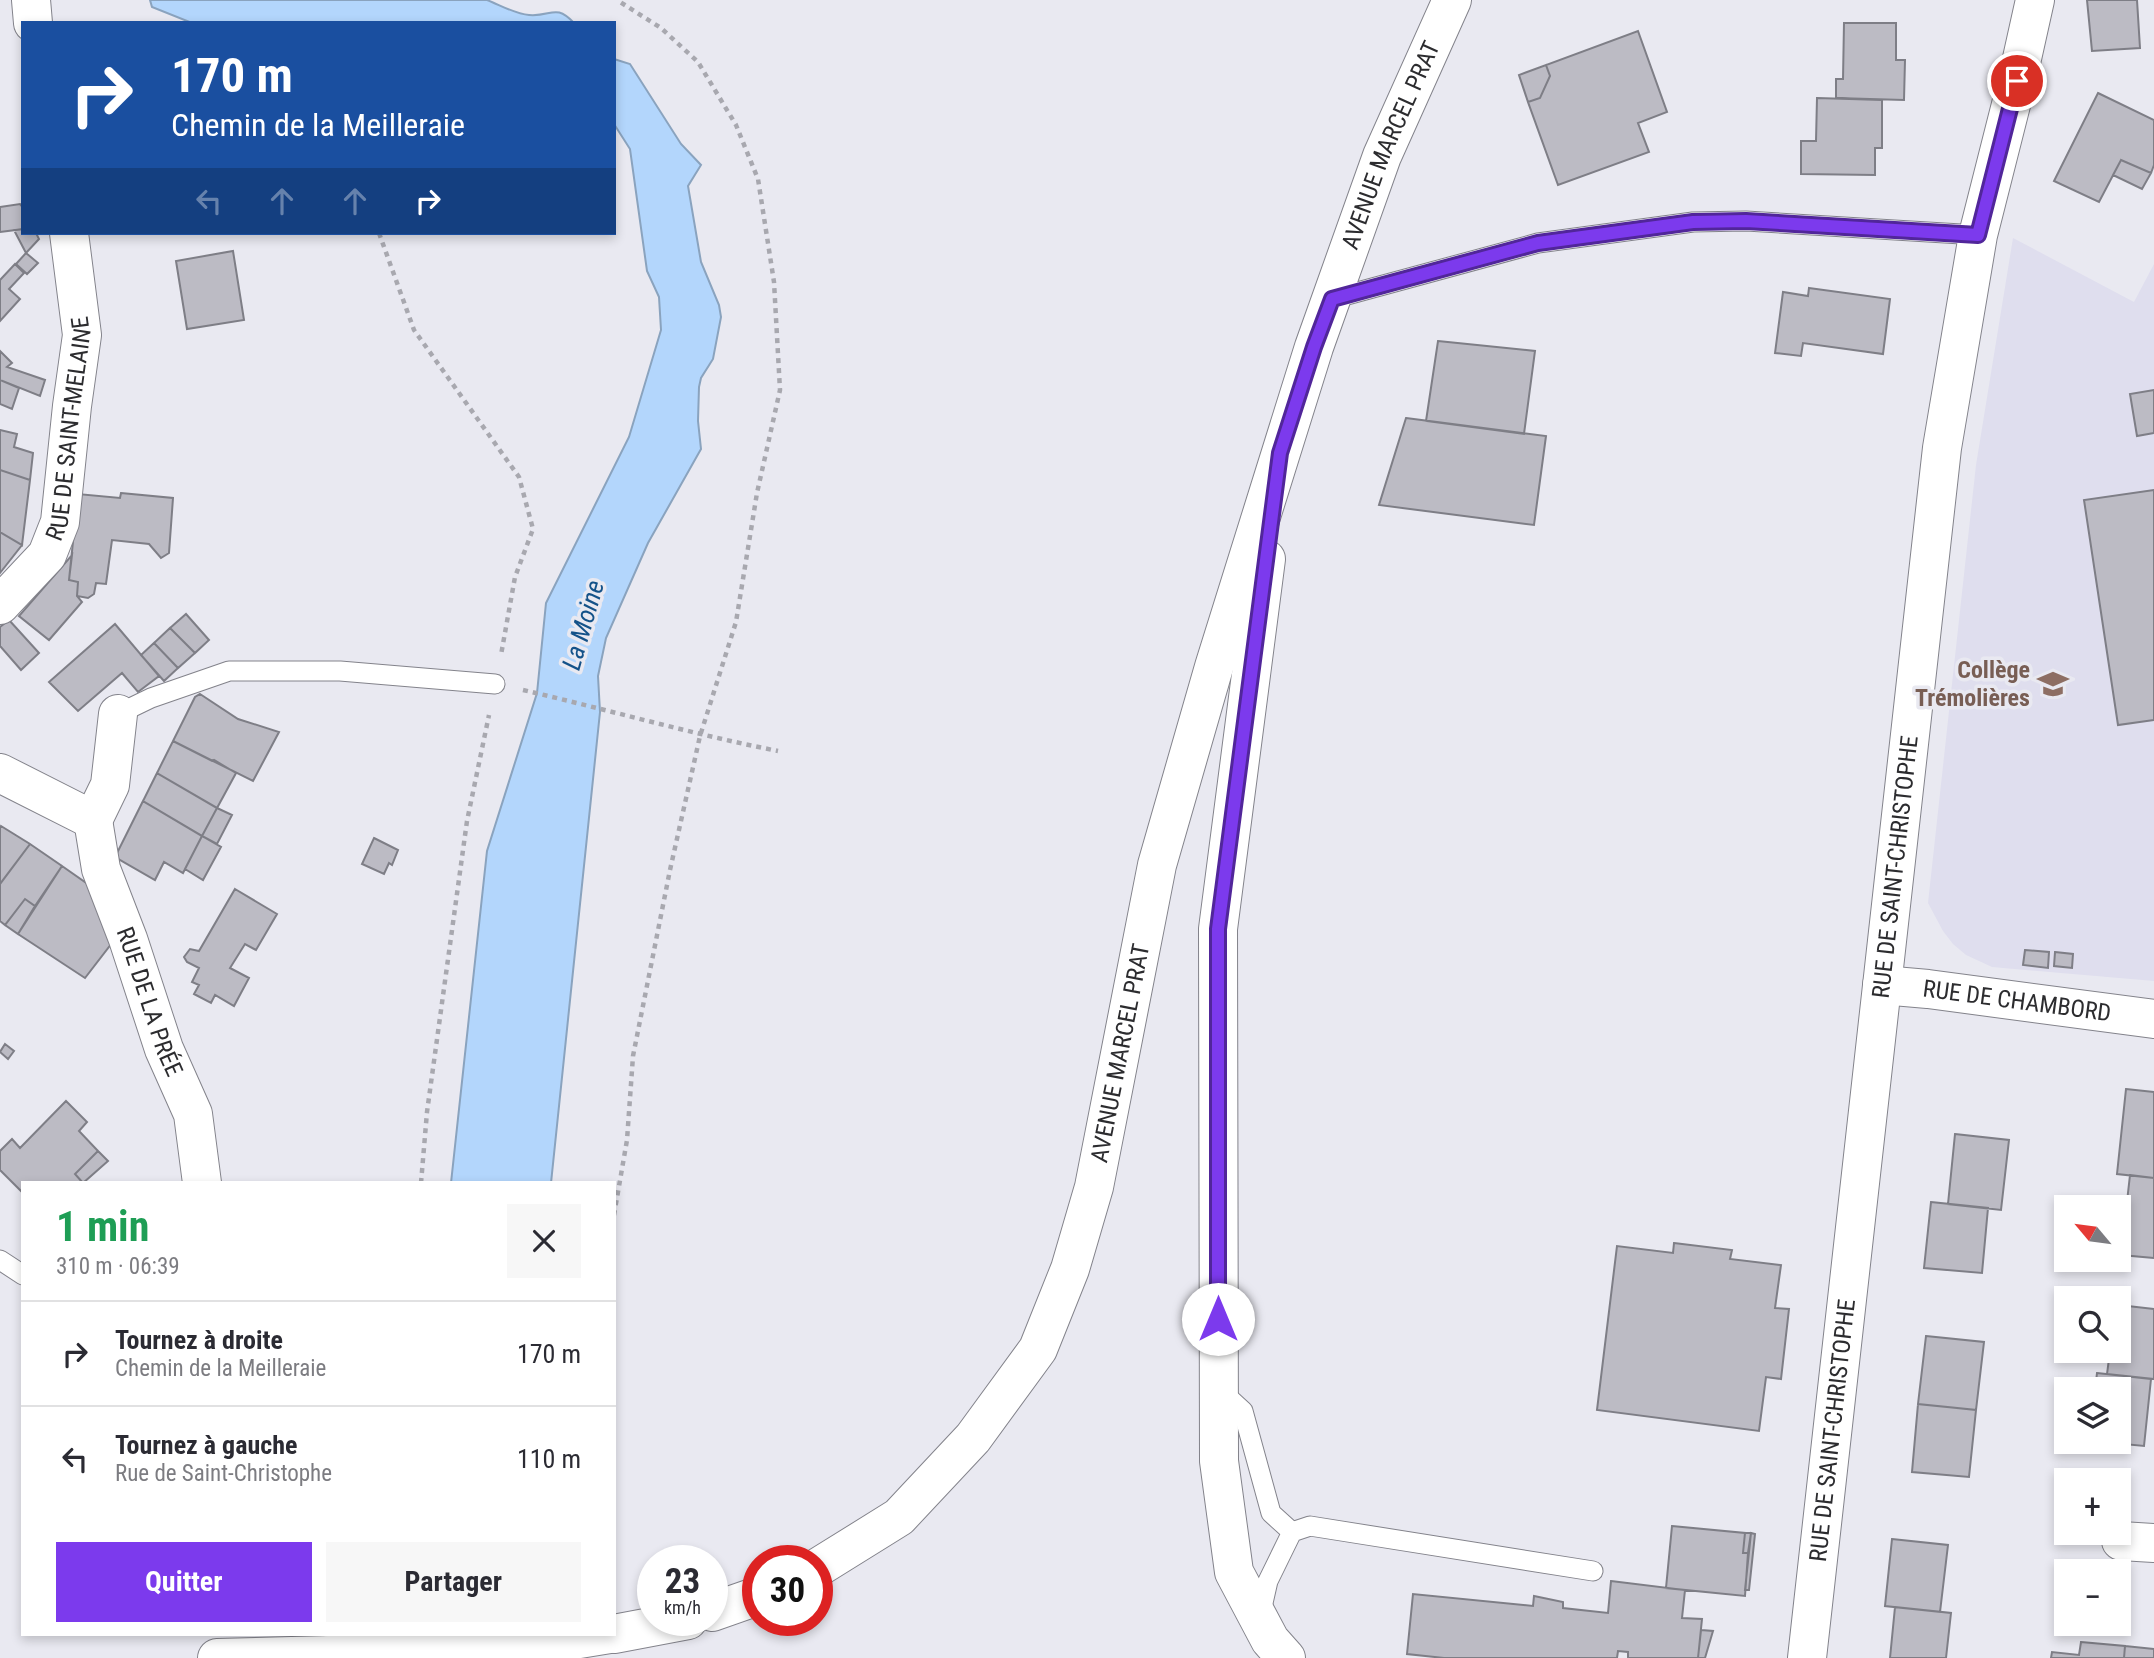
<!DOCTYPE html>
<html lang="fr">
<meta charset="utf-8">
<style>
body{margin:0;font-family:"Roboto Condensed",sans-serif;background:#f7f7f7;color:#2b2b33;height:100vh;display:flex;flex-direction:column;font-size:26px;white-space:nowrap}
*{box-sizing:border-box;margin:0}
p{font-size:23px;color:#7c7c81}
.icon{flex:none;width:38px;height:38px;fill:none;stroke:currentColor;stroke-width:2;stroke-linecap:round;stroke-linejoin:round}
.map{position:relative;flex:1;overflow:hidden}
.sheet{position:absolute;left:21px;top:1181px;width:595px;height:455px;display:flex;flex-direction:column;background:#fff;border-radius:0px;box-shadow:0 4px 10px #0003}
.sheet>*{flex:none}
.guide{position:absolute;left:21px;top:21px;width:595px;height:214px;border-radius:0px;box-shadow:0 4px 10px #0003;background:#1a4fa0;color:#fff;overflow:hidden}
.needle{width:46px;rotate:299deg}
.fabs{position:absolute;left:2054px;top:1195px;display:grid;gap:14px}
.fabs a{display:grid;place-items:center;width:77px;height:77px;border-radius:0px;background:#fff;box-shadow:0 4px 10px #0003;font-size:35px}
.speed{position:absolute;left:637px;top:1545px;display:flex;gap:14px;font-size:35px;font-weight:700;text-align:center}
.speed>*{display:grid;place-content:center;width:91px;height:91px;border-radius:50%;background:#fff;box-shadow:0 4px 10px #0003;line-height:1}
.speed small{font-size:18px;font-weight:400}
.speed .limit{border:10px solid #d22;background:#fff;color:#111}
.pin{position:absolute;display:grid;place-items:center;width:60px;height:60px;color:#fff;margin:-30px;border:4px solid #fff;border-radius:50%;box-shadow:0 2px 7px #0007}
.me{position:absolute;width:77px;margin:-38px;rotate:0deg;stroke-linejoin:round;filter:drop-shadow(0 0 5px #0008)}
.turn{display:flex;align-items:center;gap:24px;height:147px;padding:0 35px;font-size:32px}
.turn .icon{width:91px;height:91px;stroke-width:2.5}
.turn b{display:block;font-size:49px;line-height:60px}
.lanes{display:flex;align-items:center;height:66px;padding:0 35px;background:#0003;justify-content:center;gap:35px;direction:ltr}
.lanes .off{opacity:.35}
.round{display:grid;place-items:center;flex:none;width:74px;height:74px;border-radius:0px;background:#f7f7f7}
.summary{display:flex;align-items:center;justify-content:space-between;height:119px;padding:0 35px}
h1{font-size:42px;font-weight:700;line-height:52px;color:#1e9e55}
.primary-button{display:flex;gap:14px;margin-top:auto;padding:14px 35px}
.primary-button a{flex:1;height:80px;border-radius:0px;background:#7c3aed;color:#fff;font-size:28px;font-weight:700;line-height:80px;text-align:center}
.primary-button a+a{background:#f7f7f7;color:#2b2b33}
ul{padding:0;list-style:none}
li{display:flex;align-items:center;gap:21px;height:105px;padding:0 35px;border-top:2px solid #e1e1e2}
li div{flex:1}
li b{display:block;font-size:26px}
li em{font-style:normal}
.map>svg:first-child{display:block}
.built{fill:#dfdeee}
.water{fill:#b3d6fc;stroke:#8aa3be;stroke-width:2}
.building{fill:#bcbbc4;stroke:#7e7e86;stroke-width:2}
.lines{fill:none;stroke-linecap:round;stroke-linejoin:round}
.service-casing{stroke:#83838b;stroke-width:21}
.minor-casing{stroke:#83838b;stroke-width:40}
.path{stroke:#a8a8af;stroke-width:4.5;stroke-dasharray:5 5;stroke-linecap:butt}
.service{stroke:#fff;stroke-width:19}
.minor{stroke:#fff;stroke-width:38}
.minor-bridge-casing{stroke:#83838b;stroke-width:40;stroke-linecap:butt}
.minor-bridge{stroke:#fff;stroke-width:38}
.route-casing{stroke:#51269a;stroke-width:18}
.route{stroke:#7c3aed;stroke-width:12}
.labels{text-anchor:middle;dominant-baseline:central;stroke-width:7;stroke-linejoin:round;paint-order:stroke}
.street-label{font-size:24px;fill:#2c2c2f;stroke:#e9e9f1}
.education-label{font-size:24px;font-weight:bold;fill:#785e54;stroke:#e9e9f1;text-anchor:end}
.water-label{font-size:26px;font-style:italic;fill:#145289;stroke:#e9e9f1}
</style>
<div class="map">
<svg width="2154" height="1658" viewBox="0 0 2154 1658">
<rect width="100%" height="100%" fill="#e9e9f1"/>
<path class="built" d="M 2013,238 L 2134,302 L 2154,264 L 2154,981 L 1992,967 L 1966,955 L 1953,944 L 1943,931 L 1928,903 L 1976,465 Z"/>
<path class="water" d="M 150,0 L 487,0 C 500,5 515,14 529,15 C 552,17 555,3 574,23 L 192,23 L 152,7 Z
M 614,59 L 630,64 L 681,144 L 701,165 L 688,186 L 701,262 L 719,305 L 721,317 L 713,359 L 701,378 L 699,387 L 698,421 L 701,449 L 648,543 L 606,638 L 598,676 L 600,712 L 551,1183 L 451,1183 L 487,851 L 537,693 L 546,603 L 629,437 L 661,330 L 659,297 L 647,271 L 630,149 L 614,124 Z"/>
<path class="building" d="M 2087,0 L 2137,0 L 2140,48 L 2092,51 Z
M 1844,23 L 1896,23 L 1896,60 L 1905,60 L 1904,100 L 1836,98 L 1836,79 L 1843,79 Z
M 1638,31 L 1667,112 L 1638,123 L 1649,152 L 1558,185 L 1528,102 L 1540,98 L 1550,76 L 1546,65 Z
M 1546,65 L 1550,76 L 1540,98 L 1528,102 L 1519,75 Z
M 2098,93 L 2154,120 L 2154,165 L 2151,173 L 2121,160 L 2099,202 L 2054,181 Z
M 1817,98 L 1882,100 L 1882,148 L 1875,148 L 1875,175 L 1801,174 L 1801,141 L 1816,141 Z
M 2121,160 L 2151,173 L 2142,189 L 2113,175 Z
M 20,204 L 23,208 L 23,229 L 0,232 L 0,207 Z
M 23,229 L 23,233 L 36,233 L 39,239 L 26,253 L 14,230 Z
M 233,251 L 244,320 L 187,329 L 176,261 Z
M 26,253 L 38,263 L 27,274 L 16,264 Z
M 15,264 L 24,273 L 9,289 L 20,299 L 0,321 L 0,280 Z
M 1809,288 L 1890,299 L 1883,354 L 1803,343 L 1801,356 L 1775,353 L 1783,292 L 1808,296 Z
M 1438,341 L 1535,351 L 1524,434 L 1426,421 Z
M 0,351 L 12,363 L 7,367 L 45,380 L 40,396 L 0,380 Z
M 0,380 L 19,388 L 12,409 L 0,404 Z
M 2154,390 L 2154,433 L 2137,436 L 2130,394 Z
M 1406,418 L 1546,436 L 1534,525 L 1379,505 Z
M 0,430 L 17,434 L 14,447 L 33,453 L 30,480 L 0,470 Z
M 0,470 L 30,480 L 22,545 L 0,532 Z
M 2154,490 L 2154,720 L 2118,725 L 2084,500 Z
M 121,493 L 173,498 L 169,553 L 161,558 L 149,544 L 112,540 L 106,584 L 96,583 L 94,594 L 88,598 L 77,596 L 78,582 L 69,580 L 78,494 L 120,498 Z
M 0,532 L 22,545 L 0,573 Z
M 72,555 L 69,580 L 78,582 L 77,596 L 82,602 L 49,640 L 19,616 Z
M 186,614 L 209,640 L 195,653 L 170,628 Z
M 9,620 L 39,653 L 21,670 L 0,646 L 0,627 Z
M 115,624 L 159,676 L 138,692 L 122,673 L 78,711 L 49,682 Z
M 170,628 L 195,653 L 178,668 L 154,643 Z
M 154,643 L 178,668 L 164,681 L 141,655 Z
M 200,694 L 238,719 L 279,732 L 253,781 L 173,741 L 195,697 Z
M 173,741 L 212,761 L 214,760 L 236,773 L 217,808 L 157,773 Z
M 157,773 L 217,808 L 202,836 L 143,801 Z
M 143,801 L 202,836 L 183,873 L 164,862 L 155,880 L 115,857 Z
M 217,808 L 232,815 L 217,844 L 202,836 Z
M 1,826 L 30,844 L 0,884 L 0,828 Z
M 202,836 L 221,847 L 203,880 L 185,869 Z
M 374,838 L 398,850 L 392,865 L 389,863 L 384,874 L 362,864 Z
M 30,844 L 62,866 L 35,906 L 25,899 L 5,925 L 0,921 L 0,884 Z
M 62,866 L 99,892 L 115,939 L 85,978 L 18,934 Z
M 235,889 L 277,914 L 256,950 L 245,944 L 230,968 L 249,978 L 234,1006 L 215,995 L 211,1003 L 194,994 L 199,985 L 192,982 L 199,968 L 187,962 L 184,957 L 190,949 L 199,951 Z
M 25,899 L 35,906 L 18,934 L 5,925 Z
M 2025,950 L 2049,952 L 2048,968 L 2023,965 Z
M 2055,952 L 2073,954 L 2072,968 L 2054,966 Z
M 5,1044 L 14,1051 L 8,1059 L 0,1052 Z
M 2126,1089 L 2154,1092 L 2154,1178 L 2117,1174 Z
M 66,1101 L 87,1122 L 79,1131 L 98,1151 L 75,1174 L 83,1183 L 23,1183 L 23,1193 L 0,1170 L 0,1151 L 12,1139 L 20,1148 Z
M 1955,1134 L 2009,1140 L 2001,1210 L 1948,1204 Z
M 98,1151 L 108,1161 L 83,1183 L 75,1174 Z
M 2130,1175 L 2154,1178 L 2154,1258 L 2121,1255 Z
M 1931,1202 L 1988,1208 L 1982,1273 L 1924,1268 Z
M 1674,1243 L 1732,1250 L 1730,1259 L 1781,1265 L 1775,1308 L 1789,1309 L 1781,1379 L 1766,1377 L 1759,1431 L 1597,1410 L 1617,1246 L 1673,1253 Z
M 2119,1305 L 2154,1309 L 2154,1379 L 2107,1374 L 2110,1351 L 2119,1351 Z
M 1926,1336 L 1984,1342 L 1976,1410 L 1918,1404 Z
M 2097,1373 L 2151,1379 L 2144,1446 L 2103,1442 L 2119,1442 L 2119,1390 L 2095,1390 Z
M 1918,1404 L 1976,1410 L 1969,1477 L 1912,1472 Z
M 1672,1526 L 1745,1533 L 1743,1553 L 1748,1553 L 1745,1596 L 1666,1588 Z
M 1745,1533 L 1751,1533 L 1748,1553 L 1743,1553 Z
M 1751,1533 L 1755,1534 L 1749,1590 L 1745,1590 Z
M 1892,1539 L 1948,1545 L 1940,1612 L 1885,1606 Z
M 1611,1581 L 1685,1590 L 1682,1618 L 1702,1619 L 1698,1658 L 1628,1658 L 1628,1652 L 1618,1651 L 1617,1658 L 1444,1658 L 1407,1654 L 1413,1594 L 1533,1606 L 1534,1596 L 1563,1602 L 1563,1608 L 1608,1613 Z
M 1895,1607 L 1951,1613 L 1946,1658 L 1890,1658 Z
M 1701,1630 L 1713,1631 L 1705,1658 L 1698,1658 Z
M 2081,1642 L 2125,1646 L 2124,1658 L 2051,1658 L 2052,1652 L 2079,1655 Z
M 2125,1646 L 2154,1649 L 2154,1658 L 2124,1658 Z"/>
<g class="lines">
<defs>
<path id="service" d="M 1332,299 L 1538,243 L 1693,222 L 1746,221 L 1978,235
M 118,714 L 151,698 L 229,671 L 340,671 L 495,684
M 0,1260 L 23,1275
M 1219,1389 L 1243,1411 L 1271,1513 L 1292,1532 L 1268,1581 L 1260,1616
M 1292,1532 L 1310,1526 L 1593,1571"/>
<g id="minor">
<path d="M 31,0 L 33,23"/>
<path d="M 1266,559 L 1218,929 L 1219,1461 L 1234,1572 L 1270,1640 L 1286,1658"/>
<path id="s1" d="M 0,605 L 47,555 L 60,522 L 72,406 L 82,335 L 69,233"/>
<path d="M 0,773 L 93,820"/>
<path id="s2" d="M 93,820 L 101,869 L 128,939 L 164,1049 L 193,1114 L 202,1183"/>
<path d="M 93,820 L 110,785 L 118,714"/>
<path id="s3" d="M 1882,985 L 1928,989 L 2154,1019"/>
<path d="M 2121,1541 L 2154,1543"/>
<path id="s4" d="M 817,1568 L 899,1517 L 973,1438 L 1038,1349 L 1070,1269 L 1094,1187 L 1157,865 L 1214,667 L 1314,347 L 1382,156 L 1452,0"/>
<path d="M 712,1612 L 758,1596"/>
<path d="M 614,1634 L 688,1620"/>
<path d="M 555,1643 L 610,1634"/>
<path d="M 217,1658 L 330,1655"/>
<path id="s5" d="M 1807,1658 L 1942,448 L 1978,235 L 2017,81 L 2035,0"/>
</g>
</defs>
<use href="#service" class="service-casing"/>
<use href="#minor" class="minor-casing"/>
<path class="path" d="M 379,233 L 414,330 L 519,477 L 533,529 L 515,577 L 501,655
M 523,690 C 609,710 692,734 778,751
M 421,1183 L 427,1112 L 467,821 L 489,715
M 614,1215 L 627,1140 L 633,1056 L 670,870 L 700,736 L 736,622 L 757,493 L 780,390 L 774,282 L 758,179 L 736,125 L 698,62 L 661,28 L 617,0"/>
<use href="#service" class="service"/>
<use href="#minor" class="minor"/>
<defs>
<path id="minor-bridge" d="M 330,1655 L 555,1643"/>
</defs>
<use href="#minor-bridge" class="minor-bridge-casing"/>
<use href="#minor-bridge" class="minor-bridge"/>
</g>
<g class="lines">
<defs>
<path id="route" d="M 1218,1319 L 1218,929 L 1280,453 L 1314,347 L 1332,299 L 1538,243 L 1693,222 L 1746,221 L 1978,235 L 2017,81"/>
</defs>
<use href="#route" class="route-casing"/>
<use href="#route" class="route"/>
</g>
<defs>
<symbol id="school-bare" viewBox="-9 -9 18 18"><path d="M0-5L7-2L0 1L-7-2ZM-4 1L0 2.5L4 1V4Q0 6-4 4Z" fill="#8d6e63" stroke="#e9e9f1" stroke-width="2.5" paint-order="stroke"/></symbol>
</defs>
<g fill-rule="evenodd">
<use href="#school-bare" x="2031" y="662" width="44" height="44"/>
</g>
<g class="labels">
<g class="street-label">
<text stroke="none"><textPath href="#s4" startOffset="1572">AVENUE MARCEL PRAT</textPath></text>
<text stroke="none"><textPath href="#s1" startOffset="198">RUE DE SAINT-MELAINE</textPath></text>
<text stroke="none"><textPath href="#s5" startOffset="796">RUE DE SAINT-CHRISTOPHE</textPath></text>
<text stroke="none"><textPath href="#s2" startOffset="191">RUE DE LA PRÉE</textPath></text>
<text stroke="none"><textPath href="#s3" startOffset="136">RUE DE CHAMBORD</textPath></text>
<text stroke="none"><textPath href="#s4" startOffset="623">AVENUE MARCEL PRAT</textPath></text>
<text stroke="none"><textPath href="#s5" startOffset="229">RUE DE SAINT-CHRISTOPHE</textPath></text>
</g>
<g class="education-label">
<text x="2030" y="670">Collège<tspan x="2030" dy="28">Trémolières</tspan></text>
</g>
<g class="water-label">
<text transform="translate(583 625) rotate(-74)">La Moine</text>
</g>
</g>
</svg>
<div class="fabs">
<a><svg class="needle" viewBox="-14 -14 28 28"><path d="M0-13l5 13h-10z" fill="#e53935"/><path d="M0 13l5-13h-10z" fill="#7c7c81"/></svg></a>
<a><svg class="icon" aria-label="search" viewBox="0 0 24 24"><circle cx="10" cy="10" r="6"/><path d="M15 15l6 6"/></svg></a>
<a><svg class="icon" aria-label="layers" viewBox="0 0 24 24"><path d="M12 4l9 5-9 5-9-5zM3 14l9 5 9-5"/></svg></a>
<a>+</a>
<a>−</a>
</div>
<div class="speed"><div>23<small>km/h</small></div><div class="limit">30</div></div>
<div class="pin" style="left:2017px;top:81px;background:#d93025"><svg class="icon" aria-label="arrive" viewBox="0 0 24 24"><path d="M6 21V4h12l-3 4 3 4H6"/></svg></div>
<svg class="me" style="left:1218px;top:1319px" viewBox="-20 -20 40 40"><circle r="19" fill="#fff"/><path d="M0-13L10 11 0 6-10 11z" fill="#7c3aed"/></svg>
<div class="guide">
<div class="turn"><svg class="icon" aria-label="right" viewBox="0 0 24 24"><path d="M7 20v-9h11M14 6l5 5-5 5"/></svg><div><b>170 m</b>Chemin de la Meilleraie</div></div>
<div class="lanes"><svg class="icon off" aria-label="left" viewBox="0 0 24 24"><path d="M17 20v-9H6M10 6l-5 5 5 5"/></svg><svg class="icon off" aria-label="ahead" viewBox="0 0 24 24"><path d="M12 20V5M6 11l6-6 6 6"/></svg><svg class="icon off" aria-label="ahead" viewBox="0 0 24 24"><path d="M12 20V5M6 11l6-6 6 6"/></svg><svg class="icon" aria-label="right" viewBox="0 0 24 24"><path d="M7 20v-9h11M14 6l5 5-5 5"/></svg></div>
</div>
<section class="sheet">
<div class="summary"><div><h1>1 min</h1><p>310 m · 06:39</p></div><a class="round"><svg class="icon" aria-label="close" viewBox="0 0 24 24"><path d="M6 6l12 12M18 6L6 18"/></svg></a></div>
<ul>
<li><svg class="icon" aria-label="right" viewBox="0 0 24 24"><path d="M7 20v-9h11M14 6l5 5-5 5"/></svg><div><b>Tournez à droite</b><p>Chemin de la Meilleraie</p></div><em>170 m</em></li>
<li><svg class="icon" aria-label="left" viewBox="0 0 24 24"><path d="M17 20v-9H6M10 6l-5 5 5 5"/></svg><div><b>Tournez à gauche</b><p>Rue de Saint-Christophe</p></div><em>110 m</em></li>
</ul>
<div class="primary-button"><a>Quitter</a><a>Partager</a></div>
</section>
</div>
